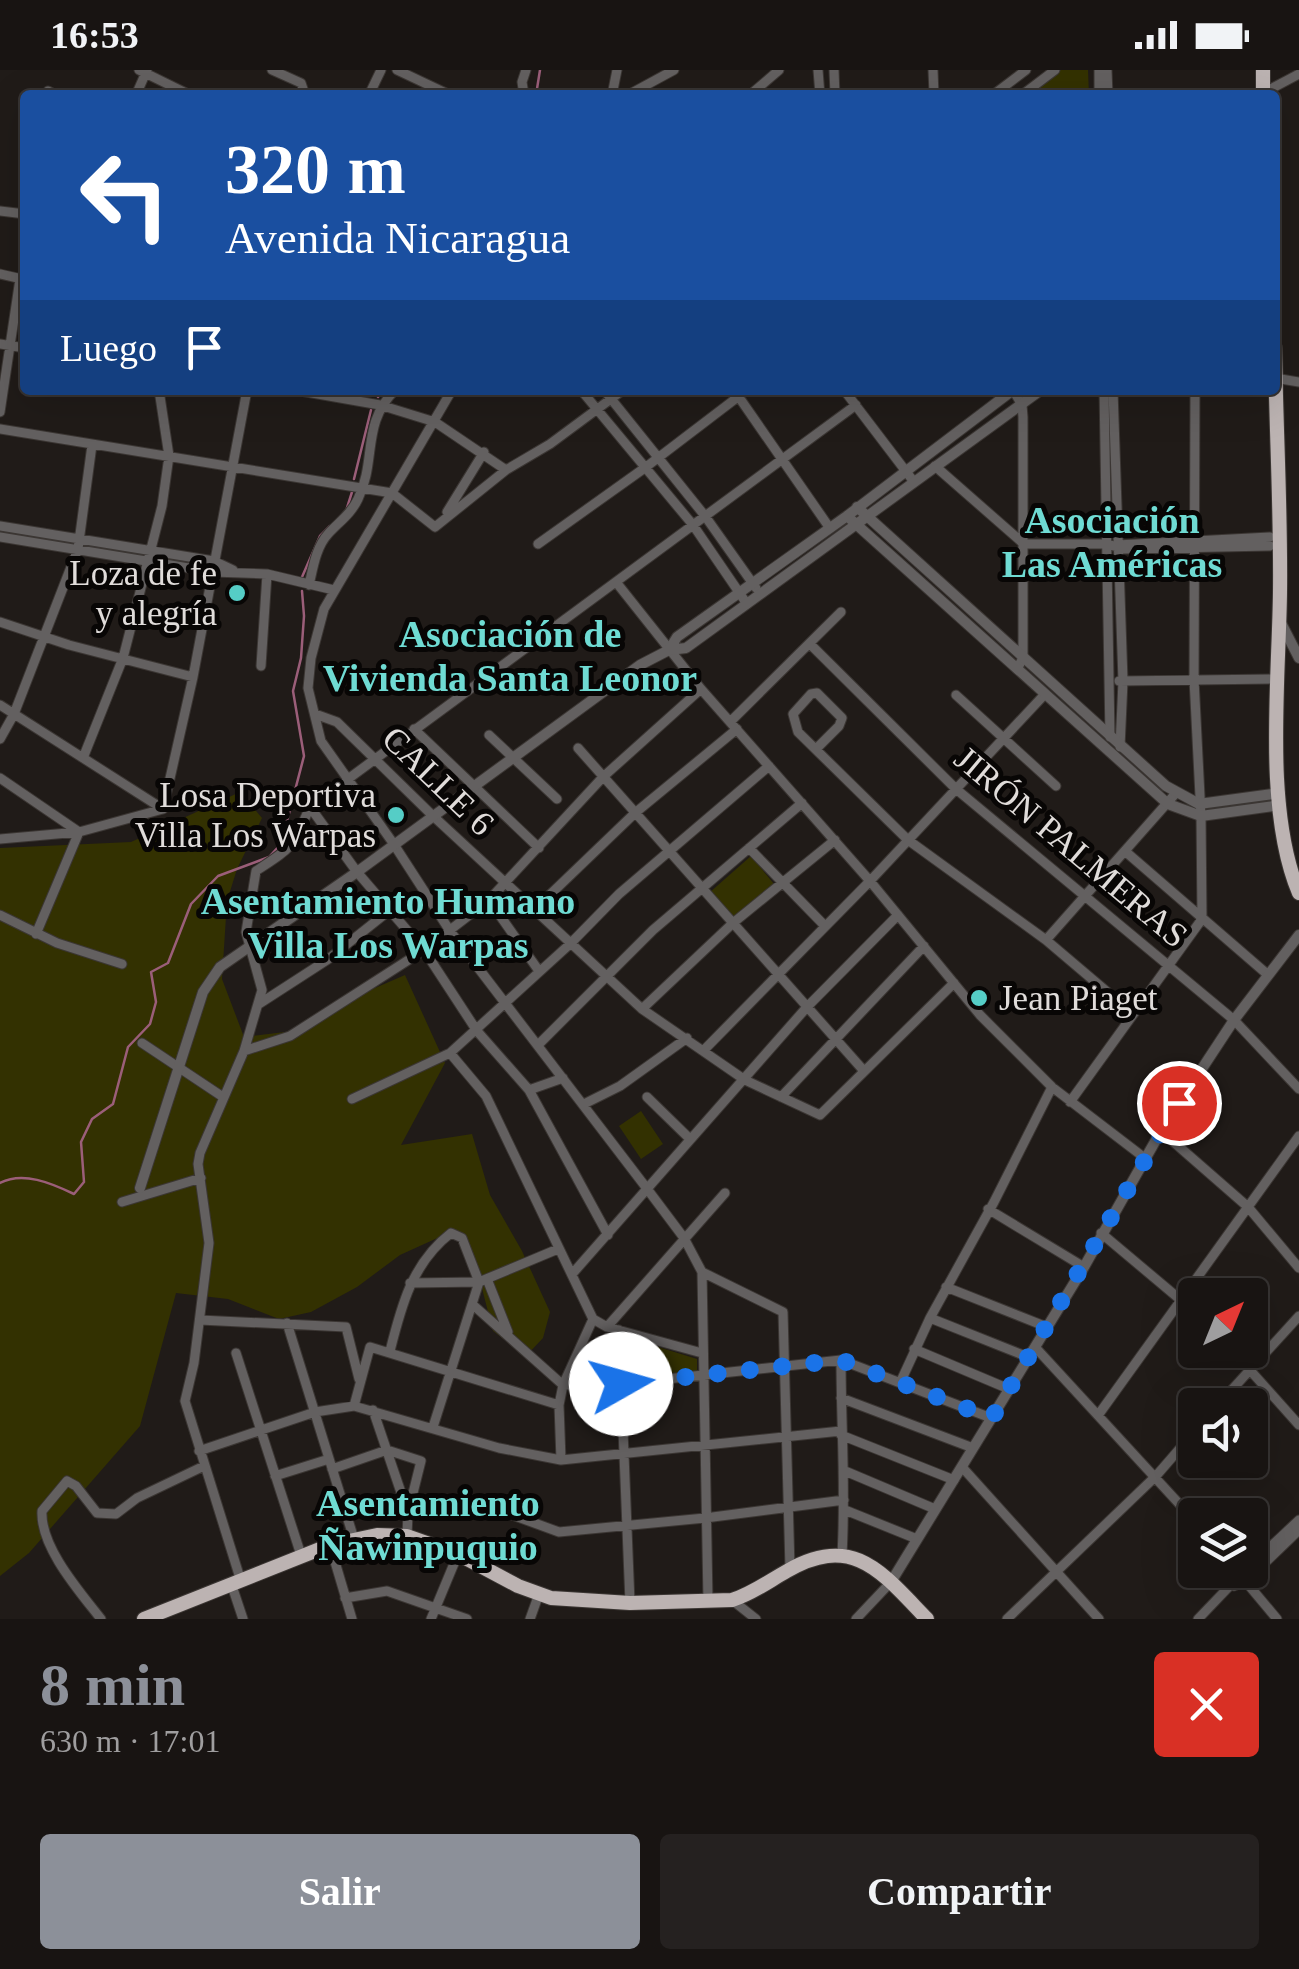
<!DOCTYPE html>
<html lang="es">
<meta charset="utf-8">
<style>
body{margin:0;font-family:Georgia,serif;background:#252120;color:#f1f3f6;height:100vh;display:flex;flex-direction:column;font-size:38px;white-space:nowrap}
*{box-sizing:border-box;margin:0}
p{font-size:32px;color:#9f9e9f}
.icon{flex:none;width:55px;height:55px;fill:none;stroke:currentColor;stroke-width:2;stroke-linecap:round;stroke-linejoin:round}
.map{position:relative;height:1549px;overflow:hidden}
.details{display:flex;flex-direction:column;background:#181412;flex:1}
.details>*{flex:none}
.hud{position:absolute;left:20px;top:20px;width:1260px;height:305px;border-radius:10px;box-shadow:0 10px 40px #0002,0 0 0 2px #363332;background:#1a4fa0;color:#fff;overflow:hidden}
.needle{width:65px;rotate:43deg}
.fabs{position:absolute;left:1178px;top:1208px;display:grid;gap:20px}
.fabs a{display:grid;place-items:center;width:90px;height:90px;border-radius:10px;background:#181412;box-shadow:0 10px 40px #0002,0 0 0 2px #363332;font-size:50px}
.pin{position:absolute;display:grid;place-items:center;width:85px;height:85px;color:#fff;margin:-42px;border:5px solid #fff;border-radius:50%;box-shadow:0 2px 10px #0007}
.me{position:absolute;width:110px;margin:-55px;rotate:83deg;stroke-linejoin:round;filter:drop-shadow(0 0 8px #0008)}
.turn{display:flex;align-items:center;gap:35px;height:210px;padding:0 40px;font-size:45px}
.turn .icon{width:130px;height:130px;stroke-width:2.5}
.turn b{display:block;font-size:70px;line-height:85px}
.then{display:flex;align-items:center;height:95px;padding:0 40px;background:#0003;gap:20px;font-size:38px}
.round{display:grid;place-items:center;flex:none;width:105px;height:105px;border-radius:10px;background:#252120}
.head{display:flex;align-items:center;justify-content:space-between;height:170px;padding:0 40px}
h1{font-size:60px;font-weight:700;line-height:75px;color:#8c9099}
.action{display:flex;gap:20px;margin-top:auto;padding:20px 40px}
.action a{flex:1;height:115px;border-radius:10px;background:#8c9099;color:#fff;font-size:40px;font-weight:700;line-height:115px;text-align:center}
.action a+a{background:#252120;color:#f1f3f6}
.status{display:flex;justify-content:space-between;align-items:center;height:70px;padding:0 50px;background:#181412;direction:ltr}
.status svg{height:28px;fill:currentColor}
.map>svg:first-child{display:block}
.green{fill:#333101}
.lines{fill:none;stroke-linecap:round;stroke-linejoin:round}
.stream{stroke:#9b5e79;stroke-width:2.5}
.minor-casing{stroke:#3b3633;stroke-width:11}
.tertiary-casing{stroke:#3b3633;stroke-width:12}
.trunk-casing{stroke:#3b3633;stroke-width:16}
.minor{stroke:#636060;stroke-width:9}
.tertiary{stroke:#636060;stroke-width:10}
.trunk{stroke:#bcb3b2;stroke-width:14}
.route{stroke:#1a73e8;stroke-width:18;stroke-dasharray:0 32.4}
.poi-dot{fill:#55cdc6;stroke:#080605;stroke-width:4}
.labels{text-anchor:middle;dominant-baseline:central;stroke-width:10;stroke-linejoin:round;paint-order:stroke}
.poi-label{font-size:35px;fill:#e0dcda;stroke:#080605;text-anchor:end}
.street-label{font-size:35px;fill:#e0dcda;stroke:#080605}
.neighbourhood-label{font-size:38px;font-weight:bold;fill:#6fdbd3;stroke:#080605}
</style>
<div class="status"><b>16:53</b><svg viewBox="0 0 49 12"><path d="M0 12V9h3v3zM5 12V6h3v6zM10 12V3h3v9zM15 12V0h3v12zM26 1h20v11H26zM47 4h2v5h-2z"/></svg></div>
<div class="map">
<svg width="1299" height="1549" viewBox="0 0 1299 1549">
<rect width="100%" height="100%" fill="#201b18"/>
<path class="green" d="M 1060,0 L 1088,0 L 1089,25 L 1026,25 Z
M 240,722 L 262,748 L 237,799 L 227,831 L 222,909 L 244,967 L 293,961 L 345,931 L 405,905 L 445,993 L 401,1075 L 472,1064 L 490,1125 L 522,1181 L 550,1242 L 543,1268 L 526,1286 L 493,1261 L 477,1199 L 455,1160 L 400,1185 L 357,1217 L 311,1242 L 279,1249 L 228,1229 L 176,1223 L 140,1356 L 29,1483 L 0,1506 L 0,778 L 131,772 Z
M 751,786 L 774,814 L 732,848 L 709,823 Z
M 641,1041 L 663,1074 L 641,1089 L 619,1056 Z
M 623,1266 L 697,1289 L 697,1300 L 694,1303 L 627,1309 L 624,1307 Z"/>
<g class="lines">
<path class="stream" d="M 536,25 L 540,0
M 378,327 L 383,320
M 354,409 L 371,340
M 346,441 L 352,422
M 302,507 L 320,466 L 330,456
M 0,1113 C 23,1101 51,1113 74,1124 L 84,1112 L 81,1072 L 92,1049 L 113,1034 L 128,977 L 150,954 L 156,932 L 151,902 L 168,893 L 191,834 L 218,806 L 269,787 L 281,774 L 304,686 L 293,621 L 301,588 L 304,546 L 302,521"/>
<defs>
<path id="minor" d="M 139,0 L 190,25
M 272,0 L 301,13 L 305,25
M 397,0 L 450,25
M 818,0 L 820,25
M 834,0 L 835,25
M 933,0 L 934,25
M 1099,0 L 1099,25
M 1107,0 L 1108,25
M 48,21 L 56,25
M 1263,23 L 1299,4
M 136,25 L 147,0
M 369,25 L 381,0
M 524,25 L 522,12 L 526,0
M 612,25 L 617,0
M 628,25 L 674,0
M 750,25 L 779,0
M 993,25 L 1026,0
M 1022,25 L 1055,0
M 0,141 L 25,144
M 0,204 L 22,209
M 0,274 L 25,278
M 1275,308 L 1299,312
M 295,320 L 380,335 L 435,352 L 506,400
M 452,320 L 324,539 L 311,588 L 308,618 L 321,671 L 393,773 L 450,861 L 648,1120 L 684,1168 L 702,1202 L 783,1242 L 790,1499
M 581,320 L 693,455 L 747,534
M 604,320 L 705,446 L 756,518
M 734,320 L 829,457
M 844,320 L 914,412
M 1013,320 L 1022,335 L 1023,347 L 1023,588 L 1017,599
M 1104,320 L 1110,667
M 1113,320 L 1123,611 L 1120,677
M 0,342 L 20,209
M 0,359 L 392,423 L 435,457 L 506,400 L 550,374 L 623,320
M 935,396 L 1024,474 L 1107,474 L 1124,479 L 1270,476
M 447,442 L 484,382
M 0,456 L 214,491 L 233,500
M 0,467 L 213,502 L 267,504 L 334,520
M 538,474 L 646,397 L 747,320
M 1117,475 L 1270,467
M 616,512 L 701,619 L 870,811 L 980,945 L 1052,1017 L 1146,1089
M 309,515 C 313,498 316,477 328,464 C 339,452 351,444 358,429 C 377,390 361,354 395,320
M 0,552 L 69,575 L 193,607
M 810,574 L 956,719 L 1234,950 L 1299,1019
M 261,596 L 267,504
M 1119,611 L 1275,609
M 956,625 L 1056,716
M 0,635 L 163,739
M 315,644 L 337,652 L 432,745 L 642,939 L 745,1010 L 820,1045 L 954,913
M 730,652 L 841,542
M 414,659 L 539,778
M 489,665 L 557,729
M 0,669 L 14,644 L 78,479 L 92,375
M 578,678 L 864,1001
M 816,679 L 839,656 L 842,648 L 817,623 L 811,624 L 793,644 L 798,662 L 908,770 L 1046,870 L 1132,943
M 83,688 L 123,588 L 162,436 L 169,386 L 159,320
M 0,708 L 79,762 L 36,864
M 310,737 L 357,802 L 424,880 L 477,961 L 529,1020 L 608,1165
M 0,769 L 79,762 L 163,739 L 193,607 L 247,320
M 749,778 L 825,856
M 1126,782 L 1267,904
M 489,830 L 539,901
M 534,840 L 635,743 L 737,659
M 0,845 L 57,873 L 122,894
M 1046,870 L 1176,723
M 259,934 L 327,890 L 390,840
M 642,939 L 733,853 L 835,770
M 142,973 L 223,1027
M 539,974 L 653,860 L 802,733
M 704,980 L 870,811 L 1045,624
M 244,981 L 290,966 L 424,880 L 489,830 L 603,707 L 701,619
M 450,983 L 486,1026 L 593,1249 L 607,1257 L 702,1283
M 529,1020 L 563,1008
M 647,1027 L 690,1069
M 781,1027 L 924,876
M 352,1029 L 450,983 L 570,874 L 619,824 L 769,696
M 1070,1032 L 1202,849 L 1201,746 L 1194,609 L 1195,320
M 584,1034 L 620,1016 L 687,968
M 1161,1061 L 1248,1137 L 1299,1198
M 122,1132 L 201,1108
M 988,1139 L 1084,1197
M 1101,1163 L 1195,1242
M 702,1202 L 708,1531
M 573,1203 L 807,937 L 898,845
M 487,1209 L 508,1262
M 946,1217 L 1047,1257
M 472,1234 L 563,1315 L 621,1314 L 841,1290 L 991,1348
M 930,1248 L 1028,1287
M 200,1250 L 346,1257 L 359,1309
M 287,1253 L 354,1469
M 607,1257 L 725,1123
M 619,1260 L 630,1533
M 1035,1277 L 1195,1451
M 914,1279 L 1009,1319
M 1232,1280 L 1299,1355
M 390,1281 C 401,1237 412,1193 451,1163 L 462,1168 L 479,1212 L 410,1213
M 236,1283 L 301,1485
M 841,1290 C 841,1355 846,1419 842,1484
M 900,1313 L 930,1248 L 994,1132 L 1052,1017
M 841,1328 L 973,1378
M 1218,1335 L 1299,1246
M 354,1336 L 370,1277 L 559,1335
M 373,1340 L 408,1443
M 1099,1344 L 1299,1066
M 433,1357 L 479,1212 L 558,1179
M 841,1365 L 954,1410
M 199,1381 L 315,1342 L 354,1336 L 499,1378 L 561,1390 L 841,1361
M 561,1390 L 559,1335 L 563,1315 L 593,1249
M 962,1397 L 1099,1549
M 332,1399 L 387,1380 L 421,1391 L 408,1443 L 407,1466
M 845,1401 L 935,1439
M 275,1406 L 329,1389
M 463,1427 L 559,1462 L 705,1448 L 844,1430
M 845,1440 L 917,1469
M 330,1475 L 352,1549
M 1250,1496 L 1299,1450
M 1236,1500 L 1277,1549
M 240,1508 L 185,1331 L 194,1293 L 209,1173 L 198,1094 L 200,1083 L 244,981 L 262,920 L 246,862 L 256,801 C 295,775 291,779 310,737 L 856,335
M 231,1513 L 243,1549
M 1234,1516 L 1246,1511 L 1299,1460
M 345,1528 L 387,1521 L 467,1549
M 732,1530 L 756,1549
M 101,1549 C 80,1522 40,1477 42,1441 L 67,1411 L 76,1416 L 97,1443 L 116,1444 L 137,1428 L 204,1396
M 431,1549 L 458,1484
M 530,1549 L 539,1524
M 856,1549 L 891,1512
M 1007,1549 L 1156,1406 L 1195,1361
M 1198,1549 L 1245,1500"/>
<path id="tertiary" d="M 857,437 L 1166,716 L 1199,734 L 1280,723
M 847,446 L 1168,734 L 1201,746 L 1281,735
M 1280,551 L 1299,588
M 669,580 L 677,567 L 847,446 L 1013,320
M 140,1118 L 203,922 L 220,897 L 357,802 L 640,595 L 669,580 L 686,578 L 1041,320
M 891,1512 L 1084,1197 L 1161,1061 L 1234,950 L 1299,865"/>
<path id="trunk" d="M 1263,0 L 1263,25
M 1275,278 C 1276,359 1281,440 1280,522 C 1279,611 1264,740 1299,823
M 144,1549 L 330,1475 L 377,1465 L 407,1466 L 458,1484 L 518,1516 L 551,1528 L 630,1533 L 732,1530 C 752,1524 769,1511 787,1501 C 854,1462 883,1504 927,1549"/>
</defs>
<use href="#minor" class="minor-casing"/>
<use href="#tertiary" class="tertiary-casing"/>
<use href="#trunk" class="trunk-casing"/>
<use href="#minor" class="minor"/>
<use href="#tertiary" class="tertiary"/>
<use href="#trunk" class="trunk"/>
</g>
<g class="lines">
<path class="route" d="M 621,1314 L 841,1290 L 992,1348 L 1179,1033"/>
</g>
<g class="poi-dot">
<circle cx="237" cy="523" r="10"/>
<circle cx="396" cy="745" r="10"/>
<circle cx="979" cy="928" r="10"/>
</g>
<g class="labels">
<g class="poi-label">
<text x="217" y="503">Loza de fe<tspan x="217" dy="40">y alegría</tspan></text>
<text x="376" y="725">Losa Deportiva<tspan x="376" dy="40">Villa Los Warpas</tspan></text>
<text x="999" y="928" text-anchor="start">Jean Piaget</text>
</g>
<g class="street-label">
<text transform="translate(438 711) rotate(44)">CALLE 6</text>
<text transform="translate(1071 777) rotate(40)">JIRÓN PALMERAS</text>
</g>
<g class="neighbourhood-label">
<text x="1112" y="450">Asociación<tspan x="1112" dy="44">Las Américas</tspan></text>
<text x="510" y="564">Asociación de<tspan x="510" dy="44">Vivienda Santa Leonor</tspan></text>
<text x="388" y="831">Asentamiento Humano<tspan x="388" dy="44">Villa Los Warpas</tspan></text>
<text x="428" y="1433">Asentamiento<tspan x="428" dy="44">Ñawinpuquio</tspan></text>
</g>
</g>
</svg>
<div class="fabs">
<a><svg class="needle" viewBox="-14 -14 28 28"><path d="M0-13l5 13h-10z" fill="#e53935"/><path d="M0 13l5-13h-10z" fill="#9f9e9f"/></svg></a>
<a><svg class="icon" aria-label="sound" viewBox="0 0 24 24"><path d="M4 9h4l5-4v14l-5-4H4zM17 9q2 3 0 6"/></svg></a>
<a><svg class="icon" aria-label="layers" viewBox="0 0 24 24"><path d="M12 4l9 5-9 5-9-5zM3 14l9 5 9-5"/></svg></a>
</div>
<div class="pin" style="left:1179px;top:1033px;background:#d93025"><svg class="icon" aria-label="arrive" viewBox="0 0 24 24"><path d="M6 21V4h12l-3 4 3 4H6"/></svg></div>
<svg class="me" style="left:621px;top:1314px" viewBox="-20 -20 40 40"><circle r="19" fill="#fff"/><path d="M0-13L10 11 0 6-10 11z" fill="#1a73e8"/></svg>
<div class="hud">
<div class="turn"><svg class="icon" aria-label="left" viewBox="0 0 24 24"><path d="M17 20v-9H6M10 6l-5 5 5 5"/></svg><div><b>320 m</b>Avenida Nicaragua</div></div>
<div class="then">Luego<svg class="icon" aria-label="arrive" viewBox="0 0 24 24"><path d="M6 21V4h12l-3 4 3 4H6"/></svg></div>
</div>
</div>
<section class="details">
<div class="head"><div><h1>8 min</h1><p>630 m · 17:01</p></div><a class="round" style="background:#d93025;color:#fff"><svg class="icon" aria-label="close" viewBox="0 0 24 24"><path d="M6 6l12 12M18 6L6 18"/></svg></a></div>
<div class="action"><a>Salir</a><a>Compartir</a></div>
</section>
